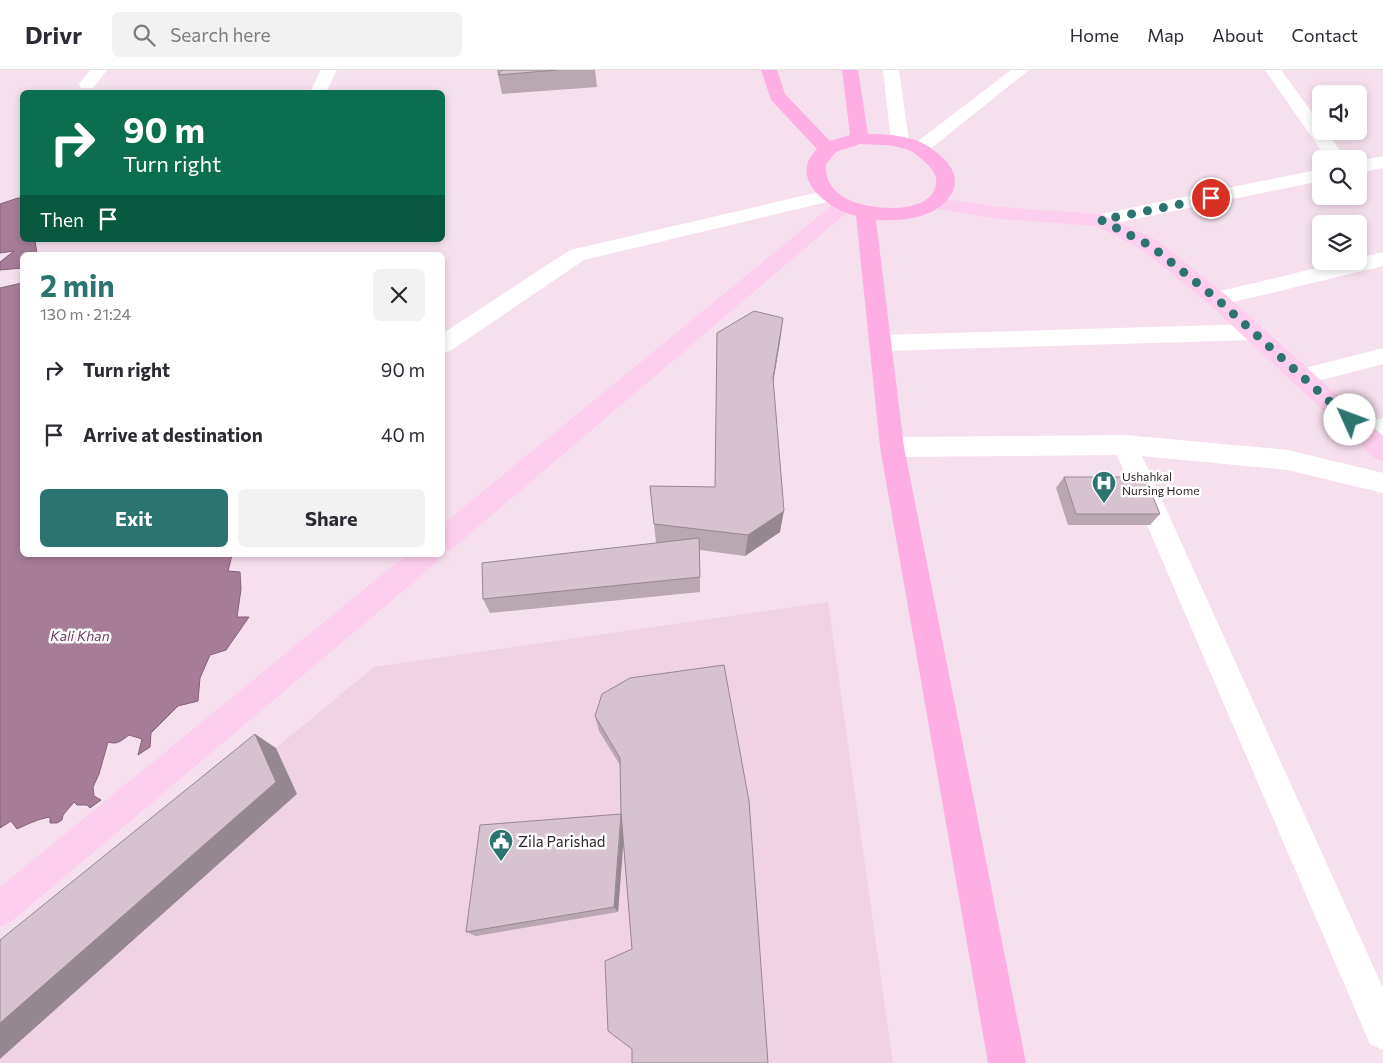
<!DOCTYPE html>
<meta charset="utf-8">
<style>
body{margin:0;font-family:Commissioner,sans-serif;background:#f2f2f3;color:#2b2b33;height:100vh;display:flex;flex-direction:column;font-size:19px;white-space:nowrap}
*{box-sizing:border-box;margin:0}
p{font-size:16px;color:#7c7c81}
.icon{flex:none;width:28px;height:28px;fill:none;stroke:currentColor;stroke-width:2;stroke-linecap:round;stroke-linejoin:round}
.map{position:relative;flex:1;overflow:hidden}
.drawer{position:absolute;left:20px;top:182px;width:425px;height:305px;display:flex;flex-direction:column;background:#fff;border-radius:8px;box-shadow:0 2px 8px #0003}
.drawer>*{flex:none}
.guide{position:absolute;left:20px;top:20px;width:425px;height:152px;border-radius:8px;box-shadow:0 2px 8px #0003;background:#0b6e4f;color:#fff;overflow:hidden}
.controls{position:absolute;left:1312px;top:15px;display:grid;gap:10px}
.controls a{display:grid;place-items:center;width:55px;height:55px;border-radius:8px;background:#fff;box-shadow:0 2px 8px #0003;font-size:25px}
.pin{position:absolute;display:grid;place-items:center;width:42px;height:42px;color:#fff;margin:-21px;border:2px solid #fff;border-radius:50%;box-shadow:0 1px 5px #0007}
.me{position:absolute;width:55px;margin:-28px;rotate:313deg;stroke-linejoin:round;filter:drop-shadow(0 0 4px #0008)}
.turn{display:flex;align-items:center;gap:18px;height:105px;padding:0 20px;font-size:22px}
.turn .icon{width:65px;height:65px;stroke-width:2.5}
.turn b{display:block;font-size:35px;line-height:42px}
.then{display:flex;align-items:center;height:48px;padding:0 20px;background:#0003;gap:10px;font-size:19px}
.round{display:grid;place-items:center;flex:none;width:52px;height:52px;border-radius:8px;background:#f2f2f3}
.overview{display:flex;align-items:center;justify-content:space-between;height:85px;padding:0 20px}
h1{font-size:30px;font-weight:700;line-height:38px;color:#2b7470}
.button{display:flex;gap:10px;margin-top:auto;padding:10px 20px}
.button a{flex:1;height:58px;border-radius:8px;background:#2b7470;color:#fff;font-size:20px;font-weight:700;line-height:58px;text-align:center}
.button a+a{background:#f2f2f3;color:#2b2b33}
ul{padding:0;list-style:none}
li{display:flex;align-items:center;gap:15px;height:65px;padding:0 20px}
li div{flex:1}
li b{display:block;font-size:19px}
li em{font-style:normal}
header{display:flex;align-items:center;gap:30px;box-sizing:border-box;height:70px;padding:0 25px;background:#fff;border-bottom:1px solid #e1e1e2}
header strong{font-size:24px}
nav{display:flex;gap:28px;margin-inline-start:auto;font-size:18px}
.search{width:350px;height:45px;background:#f2f2f3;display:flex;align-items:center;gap:12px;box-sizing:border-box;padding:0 18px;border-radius:8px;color:#7c7c81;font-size:19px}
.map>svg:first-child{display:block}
.built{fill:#efd2e4}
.water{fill:#a67c97;stroke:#826276}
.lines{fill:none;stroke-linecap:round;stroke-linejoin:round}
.minor{fill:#fff;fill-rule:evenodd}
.major{fill:#feceee;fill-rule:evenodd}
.highway{fill:#feaee3;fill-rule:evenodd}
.wall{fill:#b9a7b2}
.shaded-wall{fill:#968891}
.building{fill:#d7c2cf;stroke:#968891}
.route{stroke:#2b7470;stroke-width:9;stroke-dasharray:0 16.2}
.labels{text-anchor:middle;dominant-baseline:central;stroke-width:5;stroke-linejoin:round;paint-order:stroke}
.poi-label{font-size:12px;fill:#2d2429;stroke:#fff;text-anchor:start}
.water-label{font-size:14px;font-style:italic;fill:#723a60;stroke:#fff}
.near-poi-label{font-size:15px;fill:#2d2429;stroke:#fff;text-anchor:start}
</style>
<header>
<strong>Drivr</strong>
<div class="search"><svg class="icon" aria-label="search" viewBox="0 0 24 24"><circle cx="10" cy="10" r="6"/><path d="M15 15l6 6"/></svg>Search here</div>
<nav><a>Home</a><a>Map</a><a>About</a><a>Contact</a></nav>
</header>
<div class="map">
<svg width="1383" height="993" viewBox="0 0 1383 993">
<rect width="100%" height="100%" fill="#f6e0ee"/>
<path class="built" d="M 828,532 L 893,993 L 0,993 L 0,906 L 374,597 Z"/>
<path class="water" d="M 18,128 L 22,128 L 22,170 L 35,170 L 37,185 L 22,185 L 22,198 L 0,200 L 0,192 L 14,181 L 0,183 L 0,134 Z
M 22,213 L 22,485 L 232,485 L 228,501 L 240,502 L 241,519 L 237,547 L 249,547 L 226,580 L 210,585 L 200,608 L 198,631 L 178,636 L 151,663 L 150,677 L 138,685 L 142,669 L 129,665 C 121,671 117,675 108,672 L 99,704 L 93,717 L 94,726 L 101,730 L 90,738 L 87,735 L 77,735 L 74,732 L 63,745 L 62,750 L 57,753 L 50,753 L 50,747 C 38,749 28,754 17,759 L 11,751 L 0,758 L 0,218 Z"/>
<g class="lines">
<path class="minor" d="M 90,0 L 107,0 L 93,18 L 81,18 L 79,14 Z
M 321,0 L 337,0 L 326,22 L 310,22 Z
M 883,0 L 899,0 L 909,71 L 906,75 L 900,76 L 894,75 L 891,71 Z
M 1011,0 L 1029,0 L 925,83 L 919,84 L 913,83 L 910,79 L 913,75 Z
M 1265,0 L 1281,0 L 1321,55 L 1321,61 L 1326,61 L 1346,89 L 1327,89 Z
M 1383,86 L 1383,98 L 1359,103 L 1359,91 Z
M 1321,99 L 1321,111 L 1101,156 L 1094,154 L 1091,150 L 1094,146 L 1101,144 Z
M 828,120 L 835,122 L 838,126 L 835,130 L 584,190 L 450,281 L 442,283 L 442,264 L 570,180 Z
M 1383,182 L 1383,196 L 1217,236 L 1209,234 L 1206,229 L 1209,224 L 1217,222 L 1345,191 L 1359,191 L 1359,188 Z
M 1253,254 L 1261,256 L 1264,262 L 1261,268 L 1253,270 L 880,281 L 872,279 L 869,273 L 872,267 L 880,265 Z
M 1383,278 L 1383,294 L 1302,315 L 1294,313 L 1290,307 L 1294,301 Z
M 1383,348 L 1383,366 L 1362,370 L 1353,368 L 1350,361 L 1353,354 Z
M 1125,365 L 1288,380 L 1383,403 L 1383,423 L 1288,400 L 1142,386 L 1383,918 L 1383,980 L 1370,974 L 1117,385 L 892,387 L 883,384 L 880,377 L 883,370 L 892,367 Z"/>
<path class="major" d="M 933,127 L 999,137 L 1101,144 L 1158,171 L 1225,224 L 1383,366 L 1383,391 L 1374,388 L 1209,234 L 1144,181 L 1097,156 L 999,149 L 926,137 L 923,133 L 926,129 Z
M 844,129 L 851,131 L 854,135 L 851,139 L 452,479 L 442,482 L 442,455 L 837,131 Z
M 406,485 L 440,485 L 436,493 L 12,851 L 0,857 L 0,817 Z"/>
<path class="highway" d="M 761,0 L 777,0 L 785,24 L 830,71 L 850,65 L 842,0 L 858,0 L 868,64 C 885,64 902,65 918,71 C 928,75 938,83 946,91 C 954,100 958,111 952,123 C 937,149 903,151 876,150 L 904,377 L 1026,993 L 988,993 L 880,377 L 856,146 C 828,139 787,108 817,79 L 771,30 ZM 860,74 C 874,75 889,74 902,78 C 912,80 920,87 927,94 C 933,100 937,105 936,114 C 931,147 866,140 845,128 C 832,120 825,110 826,94 L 836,82 Z"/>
</g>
<path class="wall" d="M 497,0 L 595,0 L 597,17 L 502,24 Z
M 783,248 L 773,312 L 780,462 L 745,486 L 700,480 L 700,522 L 490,543 L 483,529 L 656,473 L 650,416 L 715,417 L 717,263 Z
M 1064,407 L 1160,444 L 1150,455 L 1068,455 L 1056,418 Z
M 630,608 L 632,879 L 623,770 L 618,842 L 476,866 L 466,862 L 621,744 L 620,695 L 599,661 L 595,646 Z"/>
<path class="shaded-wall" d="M 783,248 L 780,272 L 770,331 L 773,308 Z
M 784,441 L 780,462 L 745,486 L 748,465 Z
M 255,664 L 276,678 L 297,724 L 0,989 L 0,953 Z
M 622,744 L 625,752 L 618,842 L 614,837 Z"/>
<path class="building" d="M 502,0 L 557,0 L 498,5 Z
M 754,241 L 783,248 L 773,308 L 784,441 L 748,465 L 654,454 L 650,416 L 715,417 L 717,263 Z
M 1064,407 L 1145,407 L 1160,444 L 1076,444 Z
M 699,468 L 700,507 L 483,529 L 482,493 Z
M 724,595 L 749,731 L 768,993 L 632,993 L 632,979 L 608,961 L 605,891 L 632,879 L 621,742 L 620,688 L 595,646 L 602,624 L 630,608 Z
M 255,664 L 276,712 L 0,953 L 0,870 Z
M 621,744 L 614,837 L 466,862 L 480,755 Z"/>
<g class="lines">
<path class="route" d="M 1211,128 L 1101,150 L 1151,176 L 1217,229 L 1350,350"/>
</g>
<defs>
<symbol id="hospital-pin" viewBox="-11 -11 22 30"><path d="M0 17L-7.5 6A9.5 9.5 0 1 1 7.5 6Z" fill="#2b7470" stroke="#fff"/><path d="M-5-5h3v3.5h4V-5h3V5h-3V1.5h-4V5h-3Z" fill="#fff"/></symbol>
<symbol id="civic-pin" viewBox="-11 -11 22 30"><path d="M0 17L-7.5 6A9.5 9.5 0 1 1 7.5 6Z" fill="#2b7470" stroke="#fff"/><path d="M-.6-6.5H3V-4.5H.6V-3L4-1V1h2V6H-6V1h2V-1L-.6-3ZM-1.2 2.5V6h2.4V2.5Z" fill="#fff"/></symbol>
</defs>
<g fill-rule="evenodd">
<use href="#hospital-pin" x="1090" y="399" width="28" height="38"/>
<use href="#civic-pin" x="487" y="757" width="28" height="38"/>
</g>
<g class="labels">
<g class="poi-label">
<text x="1122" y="406">Ushahkal<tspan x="1122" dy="14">Nursing Home</tspan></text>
</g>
<g class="water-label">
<text x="80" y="565">Kali Khan</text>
</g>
<g class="near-poi-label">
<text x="518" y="771">Zila Parishad</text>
</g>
</g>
</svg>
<div class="controls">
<a><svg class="icon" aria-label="sound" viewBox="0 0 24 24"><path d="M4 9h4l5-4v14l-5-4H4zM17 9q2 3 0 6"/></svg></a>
<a><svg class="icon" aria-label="search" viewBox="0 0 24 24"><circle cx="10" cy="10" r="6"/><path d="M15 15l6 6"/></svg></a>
<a><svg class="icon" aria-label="layers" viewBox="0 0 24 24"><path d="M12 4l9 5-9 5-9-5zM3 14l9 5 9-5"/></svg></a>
</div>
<div class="pin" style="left:1211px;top:128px;background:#d93025"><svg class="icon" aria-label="arrive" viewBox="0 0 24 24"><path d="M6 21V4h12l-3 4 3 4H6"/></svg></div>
<svg class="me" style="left:1350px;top:350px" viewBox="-20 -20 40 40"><circle r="19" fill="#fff"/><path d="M0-13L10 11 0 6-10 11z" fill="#2b7470"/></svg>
<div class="guide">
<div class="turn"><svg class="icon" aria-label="right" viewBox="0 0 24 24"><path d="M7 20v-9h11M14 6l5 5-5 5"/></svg><div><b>90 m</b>Turn right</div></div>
<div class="then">Then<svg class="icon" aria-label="arrive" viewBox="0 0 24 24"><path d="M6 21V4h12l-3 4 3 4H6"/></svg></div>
</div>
<section class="drawer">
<div class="overview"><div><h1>2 min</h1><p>130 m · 21:24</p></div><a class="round"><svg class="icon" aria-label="close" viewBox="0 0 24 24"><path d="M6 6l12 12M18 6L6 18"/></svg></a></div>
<ul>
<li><svg class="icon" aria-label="right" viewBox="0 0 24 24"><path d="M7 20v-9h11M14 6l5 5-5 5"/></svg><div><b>Turn right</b></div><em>90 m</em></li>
<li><svg class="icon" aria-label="arrive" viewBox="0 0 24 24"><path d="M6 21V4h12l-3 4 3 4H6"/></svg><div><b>Arrive at destination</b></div><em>40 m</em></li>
</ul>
<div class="button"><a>Exit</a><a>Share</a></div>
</section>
</div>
